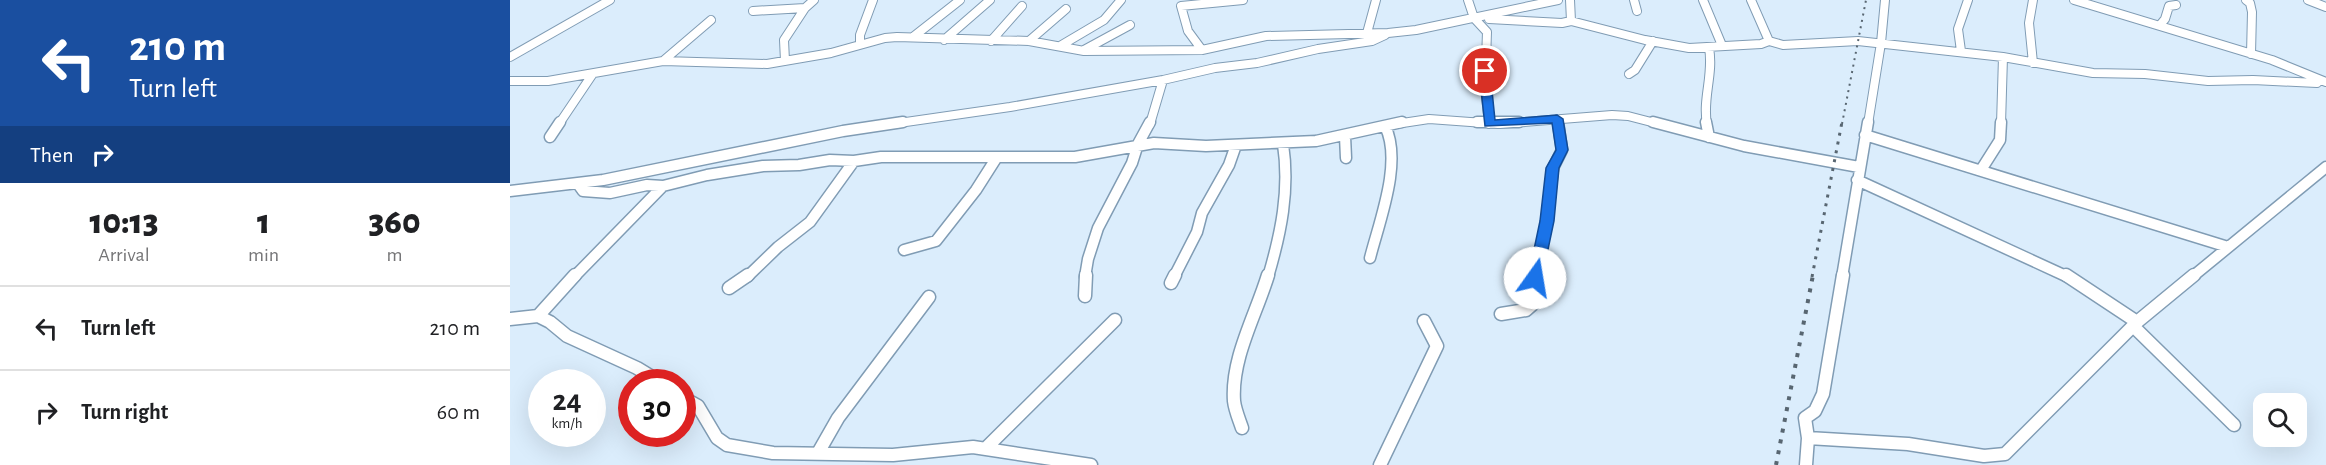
<!DOCTYPE html>
<style>
body{margin:0;font-family:"Alegreya Sans",sans-serif;background:#f6f6f6;color:#202124;height:100vh;display:flex;flex-direction:column;font-size:22px;white-space:nowrap}
*{box-sizing:border-box;margin:0}
p{font-size:20px;color:#757577}
.icon{flex:none;width:33px;height:33px;fill:none;stroke:currentColor;stroke-width:2;stroke-linecap:round;stroke-linejoin:round}
.map{position:relative;flex:1;overflow:hidden}
.sheet{display:flex;flex-direction:column;background:#fff;width:510px}
.sheet>*{flex:none}
.top-card{background:#1a4fa0;color:#fff;overflow:hidden}
.buttons{position:absolute;left:1743px;top:393px;display:grid;gap:12px}
.buttons a{display:grid;place-items:center;width:54px;height:54px;border-radius:12px;background:#fff;box-shadow:0 6px 24px #0002;font-size:30px}
.speed{position:absolute;left:18px;top:369px;display:flex;gap:12px;font-size:30px;font-weight:700;text-align:center}
.speed>*{display:grid;place-content:center;width:78px;height:78px;border-radius:50%;background:#fff;box-shadow:0 6px 24px #0002;line-height:1}
.speed small{font-size:15px;font-weight:400}
.speed .limit{border:9px solid #d22;background:#fff;color:#111}
.pin{position:absolute;display:grid;place-items:center;width:51px;height:51px;color:#fff;margin:-26px;border:3px solid #fff;border-radius:50%;box-shadow:0 2px 6px #0007}
.me{position:absolute;width:66px;margin:-33px;rotate:13deg;stroke-linejoin:round;filter:drop-shadow(0 0 4px #0008)}
.turn{display:flex;align-items:center;gap:21px;height:126px;padding:0 30px;font-size:27px}
.turn .icon{width:78px;height:78px;stroke-width:2.5}
.turn b{display:block;font-size:42px;line-height:51px}
.then{display:flex;align-items:center;height:57px;padding:0 30px;background:#0003;gap:12px;font-size:22px}
.eta{display:flex;justify-content:space-evenly;align-items:center;height:102px;text-align:center}
.eta b{font-size:36px;font-weight:800;line-height:42px}
ul{padding:0;list-style:none}
li{display:flex;align-items:center;gap:18px;height:84px;padding:0 30px;border-top:2px solid #e0e0e0}
li div{flex:1}
li b{display:block;font-size:22px}
li em{font-style:normal}
main{display:flex;flex:1;min-height:0}
.map>svg:first-child{display:block}
.lines{fill:none;stroke-linecap:round;stroke-linejoin:round}
.street-far2-casing{stroke:#809cb4;stroke-width:10}
.street-far1-casing{stroke:#809cb4;stroke-width:13}
.street-casing{stroke:#809cb4;stroke-width:15}
.street-far2{stroke:#fff;stroke-width:8}
.street-far1{stroke:#fff;stroke-width:10}
.street{stroke:#fff;stroke-width:12}
.rail-far2{stroke:#586671;stroke-width:2;stroke-dasharray:2 4.5;stroke-linecap:butt}
.rail-far1{stroke:#586671;stroke-width:3;stroke-dasharray:3 6;stroke-linecap:butt}
.rail{stroke:#586671;stroke-width:4;stroke-dasharray:4 7;stroke-linecap:butt}
.route{fill:#1a73e8;stroke:#114b97;stroke-width:1.5}
</style>
<main>
<section class="sheet">
<div class="top-card">
<div class="turn"><svg class="icon" aria-label="left" viewBox="0 0 24 24"><path d="M17 20v-9H6M10 6l-5 5 5 5"/></svg><div><b>210 m</b>Turn left</div></div>
<div class="then">Then<svg class="icon" aria-label="right" viewBox="0 0 24 24"><path d="M7 20v-9h11M14 6l5 5-5 5"/></svg></div>
</div>
<div class="eta">
<div><b>10:13</b><p>Arrival</p></div>
<div><b>1</b><p>min</p></div>
<div><b>360</b><p>m</p></div>
</div>
<ul>
<li><svg class="icon" aria-label="left" viewBox="0 0 24 24"><path d="M17 20v-9H6M10 6l-5 5 5 5"/></svg><div><b>Turn left</b></div><em>210 m</em></li>
<li><svg class="icon" aria-label="right" viewBox="0 0 24 24"><path d="M7 20v-9h11M14 6l5 5-5 5"/></svg><div><b>Turn right</b></div><em>60 m</em></li>
</ul>
</section>
<div class="map">
<svg width="1816" height="465" viewBox="0 0 1816 465">
<rect width="100%" height="100%" fill="#dbedfc"/>
<g class="lines">
<defs>
<path id="street-far2" d="M 958,0 L 964,18 L 977,32 L 975,88 L 979,124
M 1060,0 L 1061,21
M 1124,0 L 1127,11
M 1193,0 L 1211,43 L 1210,46
M 1241,0 L 1259,41
M 1523,0 L 1519,23 L 1523,63
M 1564,0 L 1762,60 L 1816,82
M 1736,0 L 1740,3 L 1742,12 L 1741,54
M 1798,0 L 1816,7
M 295,8 L 304,0
M 243,11 L 295,8 L 274,40 L 275,61
M 979,19 L 1052,23 L 1061,21 L 1135,40 L 1179,48 L 1251,44 L 1259,41 L 1273,45 L 1348,41 L 1493,57 L 1583,73 L 1635,74 L 1698,81 L 1743,80 L 1807,83 L 1807,79
M 1650,25 L 1655,19 L 1659,6 L 1666,5
M 857,33 L 866,0
M 403,37 L 450,0
M 434,40 L 480,0
M 481,41 L 512,6
M 519,41 L 556,9
M 350,44 L 350,35 L 363,0
M 550,46 L 594,20 L 611,0
M 574,50 L 620,25
M 692,50 L 678,31 L 671,6 L 733,0
M 1451,51 L 1448,29 L 1458,0
M 0,57 L 100,0
M 153,61 L 201,20
M 1119,74 L 1125,70 L 1143,41
M 0,81 L 38,81 L 153,61 L 257,64 L 321,53 L 375,38 L 387,37 L 519,41 L 574,51 L 692,50 L 756,36 L 878,33 L 906,30 L 1048,0
M 1047,119 L 1048,124
M 49,124 L 82,75
M 382,124 L 500,107 L 653,80 L 705,68 L 747,63 L 808,49 L 862,41 L 875,35
M 640,124 L 653,80
M 886,124 L 919,119 L 988,124
M 990,124 L 1102,115 L 1118,116 L 1149,124
M 1197,124 C 1192,99 1204,74 1199,48
M 1358,124 L 1371,43 L 1375,0
M 1491,124 L 1493,57"/>
<path id="street-far1" d="M 967,122 L 1009,122
M 1143,122 L 1234,146 L 1349,167
M 1196,122 L 1199,137
M 1355,135 L 1718,247
M 835,136 L 836,158
M 40,137 L 50,122
M 1471,170 L 1490,140 L 1491,122
M 1347,180 L 1558,277
M 68,184 L 73,191 L 100,193 L 137,185 L 153,186 L 197,175 L 253,166 L 289,165 L 320,160 L 344,161 L 371,157 L 565,157 L 644,143 L 696,146 L 806,141 L 892,122
M 0,191 L 93,180 L 333,131 L 393,122
M 394,250 L 426,241 L 466,190 L 487,157
M 860,258 C 869,222 893,162 875,126
M 64,277 L 153,186
M 237,277 L 268,247 L 300,222 L 344,161
M 575,277 L 578,259 L 588,228 L 622,163 L 628,144 L 640,122
M 664,277 L 687,232 L 692,213 L 719,165 L 726,145
M 758,277 C 771,233 780,190 773,144
M 1025,277 L 1037,221 L 1043,168 L 1052,150 L 1048,122
M 1332,277 L 1358,122
M 1682,277 L 1816,167"/>
<path id="street" d="M 1556,275 L 1627,322
M 661,283 L 665,275
M 219,288 L 238,275
M 575,296 L 576,275
M 991,314 L 1016,310 L 1024,303 L 1026,275
M 28,316 L 65,275
M 0,319 L 28,316 L 40,322 L 57,336 L 127,368 L 150,382
M 1623,326 L 1724,425
M 172,397 L 188,406 L 207,438 L 217,445 L 263,453 L 383,455 L 463,447 L 581,465
M 732,428 C 729,419 725,410 724,401 C 721,358 746,315 758,275
M 1298,438 L 1398,444 L 1474,456 L 1495,454 L 1627,322 L 1684,275
M 476,448 L 605,320
M 308,453 L 328,418 L 419,297
M 870,465 L 927,346 L 914,321
M 1296,465 L 1298,438 L 1295,418 L 1305,411 L 1313,394 L 1333,275"/>
</defs>
<use href="#street-far2" class="street-far2-casing"/>
<use href="#street-far1" class="street-far1-casing"/>
<use href="#street" class="street-casing"/>
<use href="#street-far2" class="street-far2"/>
<use href="#street-far1" class="street-far1"/>
<use href="#street" class="street"/>
<path class="rail-far2" d="M 1332,124 L 1356,0"/>
<path class="rail-far1" d="M 1302,277 L 1332,122"/>
<path class="rail" d="M 1266,465 L 1303,275"/>
</g>
<path class="route" d="M 975,68 L 980,71 L 985,120 L 1047,115 L 1053,119 L 1058,150 L 1049,168 L 1044,221 L 1032,278 L 1025,282 L 1018,278 L 1030,221 L 1036,168 L 1046,150 L 1042,123 L 975,126 L 969,71 Z"/>
</svg>
<div class="buttons">
<a><svg class="icon" aria-label="search" viewBox="0 0 24 24"><circle cx="10" cy="10" r="6"/><path d="M15 15l6 6"/></svg></a>
</div>
<div class="speed"><div>24<small>km/h</small></div><div class="limit">30</div></div>
<div class="pin" style="left:975px;top:71px;background:#d93025"><svg class="icon" aria-label="arrive" viewBox="0 0 24 24"><path d="M6 21V4h12l-3 4 3 4H6"/></svg></div>
<svg class="me" style="left:1025px;top:278px" viewBox="-20 -20 40 40"><circle r="19" fill="#fff"/><path d="M0-13L10 11 0 6-10 11z" fill="#1a73e8"/></svg>
</div>
</main>
